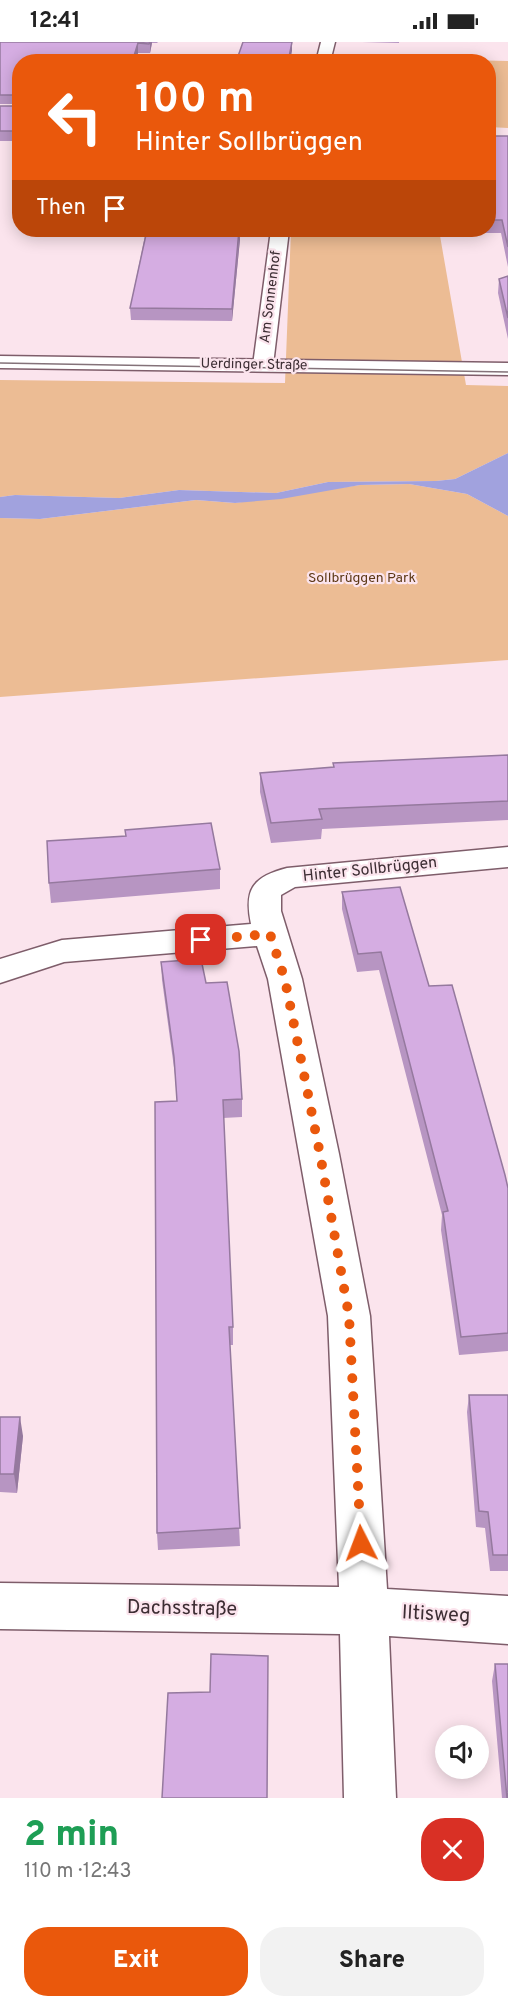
<!DOCTYPE html>
<meta charset="utf-8">
<style>
body{margin:0;font-family:Overpass,sans-serif;background:#f2f2f2;color:#222;height:100vh;display:flex;flex-direction:column;font-size:22px;white-space:nowrap}
*{box-sizing:border-box;margin:0}
p{font-size:20px;color:#767676}
.icon{flex:none;width:33px;height:33px;fill:none;stroke:currentColor;stroke-width:2;stroke-linecap:round;stroke-linejoin:round}
.map{position:relative;height:1756px;overflow:hidden}
.panel{display:flex;flex-direction:column;background:#fff;flex:1}
.panel>*{flex:none}
.hud{position:absolute;left:12px;top:12px;width:484px;height:183px;border-radius:24px;box-shadow:0 3px 15px #0003;background:#ea580c;color:#fff;overflow:hidden}
.fabs{position:absolute;left:435px;top:1683px;display:grid;gap:12px}
.fabs a{display:grid;place-items:center;width:54px;height:54px;border-radius:50%;background:#fff;box-shadow:0 3px 15px #0003;font-size:30px}
.pin{position:absolute;display:grid;place-items:center;width:51px;height:51px;color:#fff;margin:-26px;border-radius:12px;box-shadow:0 3px 9px #0006}
.me{position:absolute;width:66px;margin:-33px;rotate:357deg;stroke-linejoin:round;filter:drop-shadow(0 0 4px #0008)}
.turn{display:flex;align-items:center;gap:21px;height:126px;padding:0 24px;font-size:27px}
.turn .icon{width:78px;height:78px;stroke-width:2.5}
.turn b{display:block;font-size:42px;line-height:51px}
.then{display:flex;align-items:center;height:57px;padding:0 24px;background:#0003;gap:12px;font-size:22px}
.round{display:grid;place-items:center;flex:none;width:63px;height:63px;border-radius:24px;background:#f2f2f2}
.head{display:flex;align-items:center;justify-content:space-between;height:102px;padding:0 24px}
h1{font-size:36px;font-weight:800;line-height:45px;color:#1e9e55}
.action{display:flex;gap:12px;margin-top:auto;padding:12px 24px}
.action a{flex:1;height:69px;border-radius:24px;background:#ea580c;color:#fff;font-size:24px;font-weight:800;line-height:69px;text-align:center}
.action a+a{background:#f2f2f2;color:#222}
.status{display:flex;justify-content:space-between;align-items:center;height:42px;padding:0 30px;background:#fff;direction:ltr}
.status svg{height:16px;fill:currentColor}
.map>svg:first-child{display:block}
.green{fill:#ecbc94}
.water{fill:#a1a2de}
.lines{fill:none;stroke-linecap:round;stroke-linejoin:round}
.minor-casing{stroke:#7e5d6a;stroke-width:3}
.major-casing{stroke:#7e5d6a;stroke-width:3}
.minor{fill:#fff;fill-rule:evenodd}
.major{fill:#fff;fill-rule:evenodd}
.tram{stroke:#847279;stroke-width:1.5}
.wall{fill:#b795c2}
.shaded-wall{fill:#95799e}
.building{fill:#d5ade2;stroke:#95799e;stroke-width:1.5}
.route{stroke:#ea580c;stroke-width:10;stroke-dasharray:0 18}
.labels{text-anchor:middle;dominant-baseline:central;stroke-width:4.5;stroke-linejoin:round;paint-order:stroke}
.far-street-label{font-size:14px;fill:#3c2d33;stroke:#fbe4ed}
.far-park-label{font-size:14px;fill:#5d3917;stroke:#fbe4ed}
.street-label{font-size:16px;fill:#3c2d33;stroke:#fbe4ed}
.near-street-label{font-size:20px;fill:#3c2d33;stroke:#fbe4ed}
</style>
<div class="status"><b>12:41</b><svg viewBox="0 0 49 12"><path d="M0 12V9h3v3zM5 12V6h3v6zM10 12V3h3v9zM15 12V0h3v12zM26 1h20v11H26zM47 4h2v5h-2z"/></svg></div>
<div class="map">
<svg width="508" height="1756" viewBox="0 0 508 1756">
<rect width="100%" height="100%" fill="#fbe4ed"/>
<path class="green" d="M 0,12 L 307,16 L 311,19 L 19,20 Z
M 336,15 L 508,19 L 508,86 L 489,85 L 489,20 L 334,19 Z
M 291,188 L 439,188 L 466,343 L 508,344 L 508,411 L 455,437 L 436,439 L 328,440 L 276,451 L 179,448 L 119,456 L 15,453 L 0,455 L 0,338 L 285,341 Z
M 409,442 L 467,452 L 508,474 L 508,618 L 0,655 L 0,476 L 40,477 L 196,458 L 235,461 L 360,443 Z"/>
<path class="water" d="M 508,411 L 508,474 L 467,452 L 409,442 L 360,443 L 281,457 L 235,461 L 196,458 L 40,477 L 0,476 L 0,455 L 15,453 L 119,456 L 179,448 L 276,451 L 328,440 L 436,439 L 455,437 Z"/>
<g class="lines">
<defs>
<path id="minor" d="M 321,0 L 335,0 L 330,20 L 316,20 Z
M 271,188 L 289,188 L 273,323 L 270,327 L 256,327 L 253,323 Z
M 508,805 L 508,825 L 295,845 L 281,853 L 281,869 L 302,937 L 339,1112 L 370,1274 L 387,1547 L 508,1554 L 508,1602 L 389,1594 L 396,1756 L 344,1756 L 340,1592 L 0,1587 L 0,1541 L 339,1545 L 328,1274 L 268,937 L 257,904 L 64,920 L 0,941 L 0,917 L 62,898 L 251,882 C 244,848 252,835 287,826 Z"/>
<path id="major" d="M 0,314 L 508,321 L 508,333 L 0,326 Z"/>
</defs>
<use href="#minor" class="minor-casing"/>
<use href="#major" class="major-casing"/>
<use href="#minor" class="minor"/>
<use href="#major" class="major"/>
<path class="tram" d="M 0,321 L 508,330"/>
</g>
<path class="wall" d="M 0,0 L 158,0 L 157,1 L 152,1 L 150,11 L 138,11 L 136,20 L 20,20 L 20,62 L 0,62 Z
M 362,0 L 399,0 L 399,1 Z
M 0,64 L 20,64 L 20,99 L 0,99 Z
M 489,94 L 508,94 L 508,225 L 501,191 L 476,191 L 475,188 L 489,188 Z
M 143,188 L 240,188 L 240,197 L 232,279 L 131,278 L 130,266 L 146,189 L 143,189 Z
M 508,234 L 508,297 L 498,251 L 499,237 Z
M 508,713 L 508,778 L 322,787 L 321,797 L 271,801 L 260,750 L 260,731 L 333,725 L 333,721 Z
M 220,827 L 220,847 L 51,861 L 49,841 Z
M 342,850 L 429,944 L 508,1146 L 508,1309 L 459,1313 L 441,1188 L 442,1173 L 379,928 L 357,930 L 342,867 Z
M 161,920 L 206,941 L 242,1057 L 242,1075 L 223,1076 L 233,1285 L 233,1303 L 230,1303 L 240,1504 L 158,1508 L 157,1491 L 177,1059 L 175,1033 L 162,938 Z
M 469,1353 L 508,1353 L 508,1529 L 490,1529 L 485,1486 L 476,1485 L 467,1370 Z
M 0,1375 L 23,1394 L 17,1451 L 0,1450 Z
M 495,1622 L 508,1756 L 502,1756 L 492,1639 Z"/>
<path class="shaded-wall" d="M 150,0 L 152,0 L 152,1 L 150,11 Z
M 292,0 L 292,9 L 290,20 L 288,20 Z
M 138,1 L 138,11 L 136,20 L 132,20 Z
M 240,188 L 240,197 L 232,279 L 232,267 Z
M 20,1375 L 23,1394 L 17,1451 L 14,1432 Z"/>
<path class="building" d="M 0,0 L 150,0 L 149,2 L 138,1 L 132,20 L 20,20 L 20,53 L 0,53 Z
M 243,0 L 292,0 L 288,20 L 236,20 Z
M 0,64 L 20,64 L 20,89 L 0,89 Z
M 489,94 L 508,94 L 508,205 L 502,178 L 489,178 Z
M 147,188 L 239,188 L 232,267 L 130,266 Z
M 508,234 L 508,276 L 499,237 Z
M 508,713 L 508,759 L 319,767 L 322,777 L 271,781 L 260,731 L 334,725 L 333,721 Z
M 211,781 L 220,827 L 49,841 L 47,799 L 126,794 L 125,788 Z
M 400,845 L 429,944 L 452,943 L 505,1133 L 508,1146 L 508,1291 L 461,1295 L 443,1170 L 448,1169 L 381,910 L 358,912 L 342,850 Z
M 201,917 L 206,941 L 227,940 L 239,1009 L 242,1057 L 223,1058 L 233,1285 L 229,1285 L 240,1486 L 157,1491 L 155,1060 L 177,1059 L 174,1015 L 161,920 Z
M 469,1353 L 508,1353 L 508,1513 L 493,1513 L 488,1470 L 479,1469 Z
M 0,1375 L 20,1375 L 14,1432 L 0,1432 Z
M 211,1612 L 268,1614 L 267,1756 L 162,1756 L 168,1651 L 210,1650 Z
M 495,1622 L 508,1622 L 508,1756 L 507,1756 Z"/>
<g class="lines">
<path class="route" d="M 201,898 L 270,892 L 285,938 L 320,1112 L 349,1274 L 361,1501"/>
</g>
<g class="labels">
<g class="far-street-label">
<text transform="translate(271 255) rotate(-83)">Am Sonnenhof</text>
<text transform="translate(254 323) rotate(1)">Uerdinger Straße</text>
</g>
<g class="far-park-label">
<text x="362" y="536">Sollbrüggen Park</text>
</g>
<g class="street-label">
<text transform="translate(370 828) rotate(-6)">Hinter Sollbrüggen</text>
</g>
<g class="near-street-label">
<text transform="translate(182 1567) rotate(1)">Dachsstraße</text>
<text transform="translate(436 1573) rotate(3)">Iltisweg</text>
</g>
</g>
</svg>
<div class="fabs">
<a><svg class="icon" aria-label="sound" viewBox="0 0 24 24"><path d="M4 9h4l5-4v14l-5-4H4zM17 9q2 3 0 6"/></svg></a>
</div>
<div class="pin" style="left:201px;top:898px;background:#d93025"><svg class="icon" aria-label="arrive" viewBox="0 0 24 24"><path d="M6 21V4h12l-3 4 3 4H6"/></svg></div>
<svg class="me" style="left:361px;top:1501px" viewBox="-20 -20 40 40"><path d="M0-17L14 15 0 8-14 15z" fill="#ea580c" stroke="#fff" stroke-width="4"/></svg>
<div class="hud">
<div class="turn"><svg class="icon" aria-label="left" viewBox="0 0 24 24"><path d="M17 20v-9H6M10 6l-5 5 5 5"/></svg><div><b>100 m</b>Hinter Sollbrüggen</div></div>
<div class="then">Then<svg class="icon" aria-label="arrive" viewBox="0 0 24 24"><path d="M6 21V4h12l-3 4 3 4H6"/></svg></div>
</div>
</div>
<section class="panel">
<div class="head"><div><h1>2 min</h1><p>110 m · 12:43</p></div><a class="round" style="background:#d93025;color:#fff"><svg class="icon" aria-label="close" viewBox="0 0 24 24"><path d="M6 6l12 12M18 6L6 18"/></svg></a></div>
<div class="action"><a>Exit</a><a>Share</a></div>
</section>
